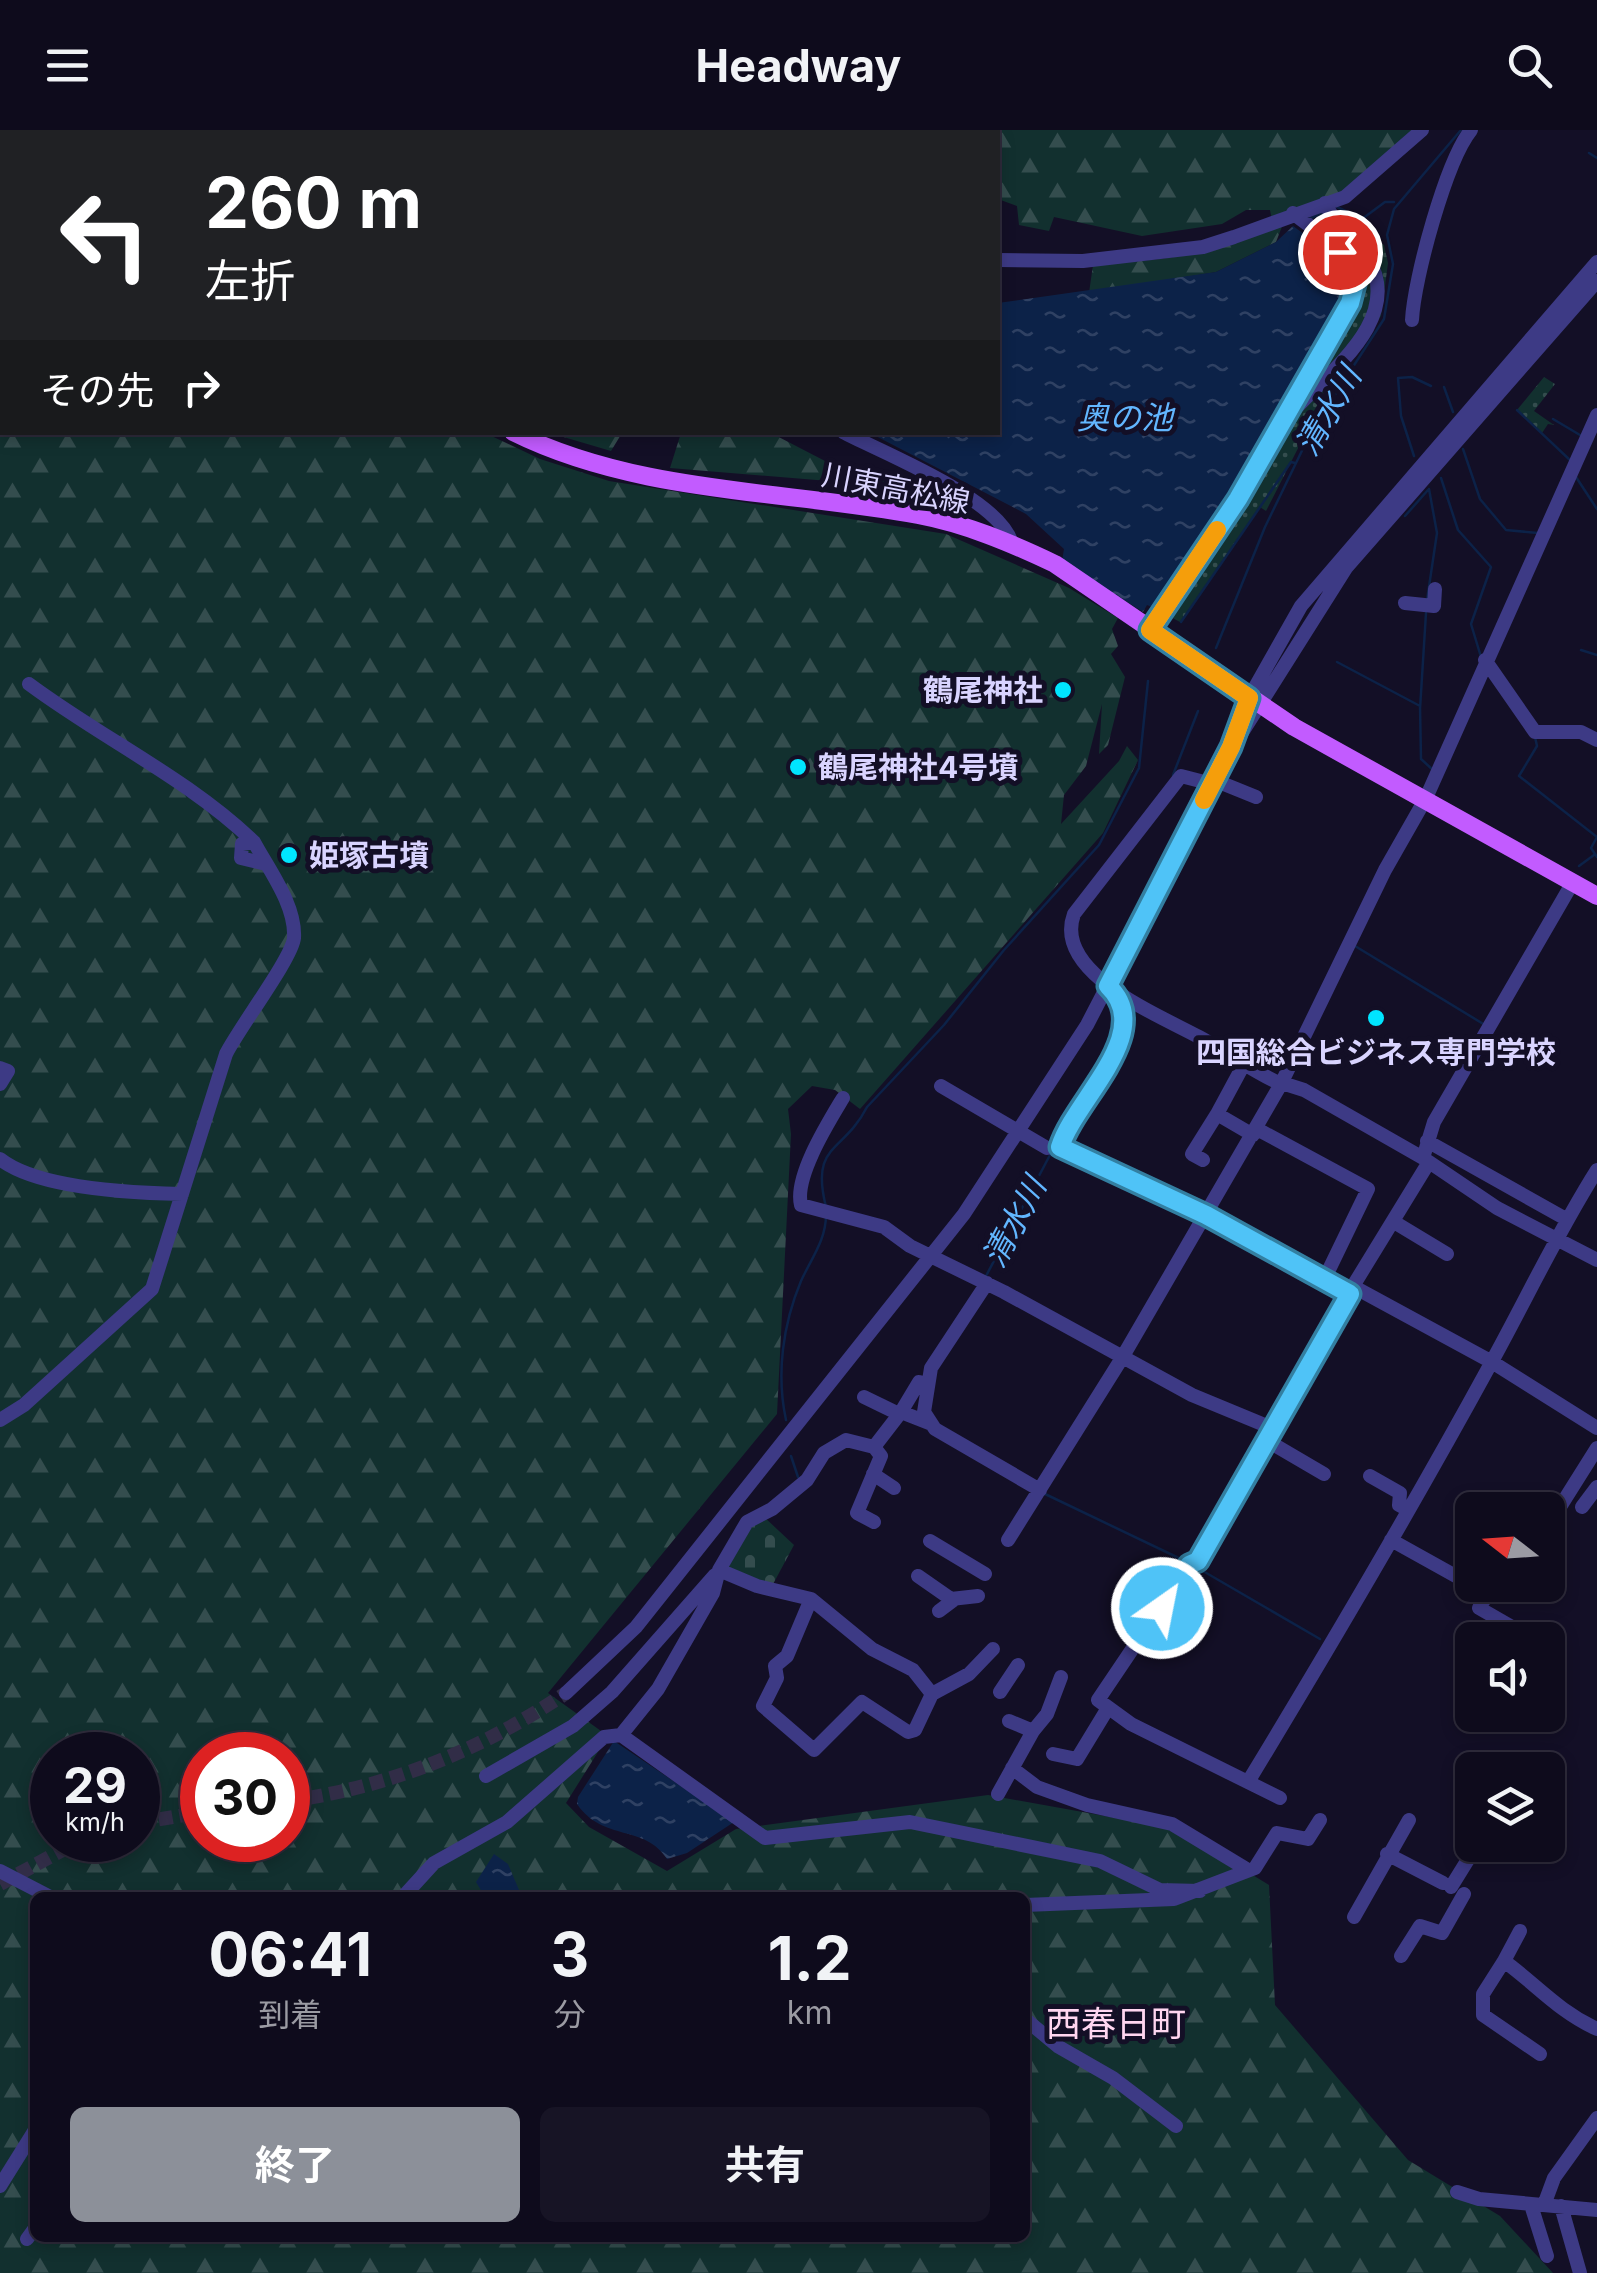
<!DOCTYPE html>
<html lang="ja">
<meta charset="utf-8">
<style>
body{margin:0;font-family:Inter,"Noto Sans JP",sans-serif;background:#171425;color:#f1f3f6;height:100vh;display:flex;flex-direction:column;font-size:38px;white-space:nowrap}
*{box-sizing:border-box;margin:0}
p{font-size:32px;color:#9b9ba3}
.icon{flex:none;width:55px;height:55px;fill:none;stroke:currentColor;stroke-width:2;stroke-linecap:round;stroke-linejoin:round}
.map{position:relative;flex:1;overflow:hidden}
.details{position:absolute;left:30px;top:1762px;width:1000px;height:350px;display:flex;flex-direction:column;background:#0e0b1c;border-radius:15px;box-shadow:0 5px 15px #0003,0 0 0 2px #2e2b3b}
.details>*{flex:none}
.guide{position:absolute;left:0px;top:0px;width:1000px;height:305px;box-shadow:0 5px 15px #0003,0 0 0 2px #2e2b3b;background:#202124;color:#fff;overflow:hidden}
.needle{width:65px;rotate:287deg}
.tools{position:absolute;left:1455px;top:1362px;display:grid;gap:20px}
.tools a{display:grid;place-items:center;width:110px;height:110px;border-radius:15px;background:#0e0b1c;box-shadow:0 5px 15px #0003,0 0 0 2px #2e2b3b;font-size:50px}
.speed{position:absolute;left:30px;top:1602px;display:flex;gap:20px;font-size:50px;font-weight:700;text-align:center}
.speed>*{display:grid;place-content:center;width:130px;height:130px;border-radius:50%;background:#0e0b1c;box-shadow:0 5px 15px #0003,0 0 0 2px #2e2b3b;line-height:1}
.speed small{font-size:25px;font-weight:400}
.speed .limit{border:15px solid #d22;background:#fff;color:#111}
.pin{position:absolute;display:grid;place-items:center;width:85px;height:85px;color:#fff;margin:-42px;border:5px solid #fff;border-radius:50%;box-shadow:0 2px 10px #0007}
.me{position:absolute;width:110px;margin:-55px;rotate:33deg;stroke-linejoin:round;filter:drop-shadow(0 0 8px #0008)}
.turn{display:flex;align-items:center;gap:35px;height:210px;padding:0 40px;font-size:45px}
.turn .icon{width:130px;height:130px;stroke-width:2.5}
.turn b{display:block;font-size:70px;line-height:85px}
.then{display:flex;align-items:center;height:95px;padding:0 40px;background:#0003;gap:20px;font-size:38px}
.eta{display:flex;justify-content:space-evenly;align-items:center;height:170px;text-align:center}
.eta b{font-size:60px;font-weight:700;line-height:70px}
.primary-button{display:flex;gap:20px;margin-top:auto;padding:20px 40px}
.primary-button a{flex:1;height:115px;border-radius:15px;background:#8c9099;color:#fff;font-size:40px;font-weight:700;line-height:115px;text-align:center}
.primary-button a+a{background:#171425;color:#f1f3f6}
header{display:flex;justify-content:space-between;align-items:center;height:130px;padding:0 40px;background:#0e0b1c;font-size:45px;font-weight:700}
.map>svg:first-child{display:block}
.grass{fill:url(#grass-dots)}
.forest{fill:url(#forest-firs);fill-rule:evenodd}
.cemetery{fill:url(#cemetery-stones)}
.water{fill:url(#water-ripples)}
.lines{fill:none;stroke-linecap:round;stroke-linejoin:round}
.stream{stroke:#0c2248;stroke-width:2.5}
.minor-tunnel{stroke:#312d47;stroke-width:14;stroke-dasharray:14 7;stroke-linecap:butt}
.major-tunnel{stroke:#312d47;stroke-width:18;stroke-dasharray:18 9;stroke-linecap:butt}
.minor{stroke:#3d3a85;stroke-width:14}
.major{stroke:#c25bff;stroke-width:18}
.route-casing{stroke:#337fa1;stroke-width:25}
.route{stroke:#4fc3f7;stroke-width:18}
.slow{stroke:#f59e0b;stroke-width:18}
.poi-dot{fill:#00e5ff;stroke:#130f26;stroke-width:4}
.labels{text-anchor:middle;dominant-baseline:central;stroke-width:10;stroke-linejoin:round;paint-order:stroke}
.street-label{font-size:30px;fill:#d9d4ff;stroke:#130f26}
.poi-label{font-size:30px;font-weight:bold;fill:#d9d4ff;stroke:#130f26;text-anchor:start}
.water-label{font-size:32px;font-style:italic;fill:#62b6ff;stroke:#130f26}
.quarter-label{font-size:35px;fill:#ffd6f0;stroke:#130f26}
</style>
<header><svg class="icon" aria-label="menu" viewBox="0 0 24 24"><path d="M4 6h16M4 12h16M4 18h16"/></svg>Headway<svg class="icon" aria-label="search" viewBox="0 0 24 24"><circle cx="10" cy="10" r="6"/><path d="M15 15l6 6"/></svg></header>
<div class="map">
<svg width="1597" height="2143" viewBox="0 0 1597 2143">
<defs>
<pattern id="grass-dots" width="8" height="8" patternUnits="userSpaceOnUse" patternTransform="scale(2.5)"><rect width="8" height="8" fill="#12302f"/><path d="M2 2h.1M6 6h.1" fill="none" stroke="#344d4e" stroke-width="1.8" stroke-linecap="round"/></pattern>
<pattern id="forest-firs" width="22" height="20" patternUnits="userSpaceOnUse" patternTransform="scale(2.5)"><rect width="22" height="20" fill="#12302f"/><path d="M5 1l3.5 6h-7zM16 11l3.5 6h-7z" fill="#344d4e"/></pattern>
<pattern id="cemetery-stones" width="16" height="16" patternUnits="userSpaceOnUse" patternTransform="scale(2.5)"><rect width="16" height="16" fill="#12302f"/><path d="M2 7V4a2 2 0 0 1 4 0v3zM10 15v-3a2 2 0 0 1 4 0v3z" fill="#344d4e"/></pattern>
<pattern id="water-ripples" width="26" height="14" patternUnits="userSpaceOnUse" patternTransform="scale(2.5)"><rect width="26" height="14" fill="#0c2248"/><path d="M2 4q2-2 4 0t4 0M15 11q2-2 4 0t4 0" fill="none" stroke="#2f4163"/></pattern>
</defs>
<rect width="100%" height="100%" fill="#130f26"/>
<path class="grass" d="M 1343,84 L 1363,95 L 1370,114 L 1374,110 L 1384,115 L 1388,133 L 1381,186 L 1320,275 L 1266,381 L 1260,377 L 1180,492 L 1152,477 L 1232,359 L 1343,167 L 1337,130 L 1303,103 Z
M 1544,247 L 1555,254 L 1534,281 L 1554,295 L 1548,294 L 1542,303 L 1517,280 Z"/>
<path class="forest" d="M 0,0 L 303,0 L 2,2 L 2,302 L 485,303 L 540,329 L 609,351 L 946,404 L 1069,458 L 1118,488 L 1112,499 L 1118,516 L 1111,524 L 1125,547 L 1108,615 L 1099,624 L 1102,574 L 1086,636 L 1064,665 L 1061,694 L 1119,631 L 1127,616 L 1138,630 L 1103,703 L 860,979 L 835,960 L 812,956 L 788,979 L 791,1004 L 777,1284 L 548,1563 L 608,1606 L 566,1673 L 589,1697 L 667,1741 L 736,1699 L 988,1665 L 1177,1699 L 1269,1755 L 1275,1875 L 1408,2030 L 1500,2086 L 1553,2143 L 0,2143 ZM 52,1625 L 138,1625 L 138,1710 L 52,1710 ZM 202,1625 L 288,1625 L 288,1710 L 202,1710 ZM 35,1768 L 1025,1768 L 1025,2108 L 35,2108 Z
M 344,0 L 643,0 L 345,2 Z
M 747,0 L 1415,0 L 1345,63 L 1288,81 L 1276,112 L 1216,142 L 1089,163 L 1093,135 C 1155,130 1218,127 1273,95 L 1270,80 L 1246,80 L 1222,94 L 1142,106 L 1054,87 L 1049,101 L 1019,95 L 1017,76 L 998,69 L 998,2 Z
M 550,303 L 622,303 L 611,321 Z
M 681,303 L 771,303 L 825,331 L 955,372 L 953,382 L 856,360 L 841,352 L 670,338 Z"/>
<path class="cemetery" d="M 763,1386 L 794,1415 L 772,1456 L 724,1435 L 740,1405 Z"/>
<path class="water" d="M 1293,96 C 1317,114 1354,132 1343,167 L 1232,359 L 1152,477 L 1147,475 L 1143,482 L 1062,431 L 1064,419 L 1026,384 L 870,303 L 998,302 L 998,173 L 1216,142 L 1276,112 Z
M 614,1611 L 734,1692 L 687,1723 L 667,1729 C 645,1694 603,1712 577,1674 L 578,1667 Z
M 494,1724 L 508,1734 L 522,1767 L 485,1767 L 476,1752 Z"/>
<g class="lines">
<path class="stream" d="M 1589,23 L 1597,28
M 1337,77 L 1362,89 L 1385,72 L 1394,72
M 1309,89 L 1324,82
M 1444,257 L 1453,282
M 1517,280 L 1571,331
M 1553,289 L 1580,305
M 1463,319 L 1480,369 L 1506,400 L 1538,403
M 1414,326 L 1401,286 L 1398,248 L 1412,247 L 1431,256
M 1576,347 L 1597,379
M 1441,348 L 1458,400 L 1491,437 L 1471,494 L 1481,527
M 1405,386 L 1428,360
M 1427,470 L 1437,403 L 1429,359
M 1181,492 L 1291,332 L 1295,333
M 1216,518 L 1265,397 L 1312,300 L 1384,189 L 1393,134 L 1387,105 L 1394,79 L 1461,0
M 1581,520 L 1597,525
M 1337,532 L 1420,576 L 1421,629 L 1433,640
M 1420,579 L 1426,483
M 1535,607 L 1537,616 L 1519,646 L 1597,707
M 1173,645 L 1198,581
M 1597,707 L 1591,718 L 1597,727
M 1579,736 L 1594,725
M 1355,816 L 1485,895
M 826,1077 C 810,1013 843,1024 867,977 L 944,895 L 1004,820 L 1099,715 L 1139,638 L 1148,551
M 986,1146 L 1050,1025
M 786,1290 C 776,1244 783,1194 801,1151 C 811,1129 826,1110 826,1085
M 791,1326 L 798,1347
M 1043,1363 L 1185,1431
M 1196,1437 L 1320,1509"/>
<path class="minor-tunnel" d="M 288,1671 C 390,1657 481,1620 566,1563
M 138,1693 L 202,1682
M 0,1754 L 81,1710"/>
<path class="major-tunnel" d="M 139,0 L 141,2"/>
<path class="minor" d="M 998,130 L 1083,131 L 1203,117 L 1234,107 L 1345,67 L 1422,0
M 1412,190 C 1414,149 1446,31 1471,0
M 1298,276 C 1335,237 1403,187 1368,128 C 1357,108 1334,95 1325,73
M 843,302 C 883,323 1001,369 1012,414
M 1405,473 L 1434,476 L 1435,459
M 1150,500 L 1238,369 L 1355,161 C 1361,126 1316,102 1293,83
M 1485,530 L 1535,602 L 1581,602 L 1597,610
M 29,554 C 103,609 187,648 254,712
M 1238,609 L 1346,438 L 1597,151
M 1214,650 L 1256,667
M 1212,654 L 1181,646 L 1074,784 C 1052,843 1161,886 1199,907 C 1227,922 1252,941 1281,954
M 1244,934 L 1217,984 L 1253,1005
M 0,938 L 8,941 L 0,954
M 1282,953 L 1304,960 L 1423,1028
M 941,956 L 1047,1018 C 1088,1010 1297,1140 1350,1164
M 843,968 C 828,993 794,1047 801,1075 L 884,1097 L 910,1116 L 1004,1162 L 1192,1265 L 1272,1298
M 1257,999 L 1368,1059 L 1323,1152
M 1427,1011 L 1566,1089
M 1060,1017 C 1079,962 1138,925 1118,865
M 0,1029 C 38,1059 134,1063 182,1064
M 1203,1030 L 1192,1024 L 1217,984
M 1429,1032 L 1497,1078 L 1597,1130
M 1394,1092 L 1447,1124
M 987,1153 L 931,1238 L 924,1282 L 935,1299 L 1040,1360
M 1354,1157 L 1492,1232 L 1597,1298
M 864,1267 L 899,1284
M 901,1282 L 919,1252 L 926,1254
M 0,1290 L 24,1275 L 152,1159 L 226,924 C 239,898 292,828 294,808 C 296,775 269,740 254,712 L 242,714 L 241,728 L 266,734
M 1266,1310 L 1324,1344
M 874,1317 L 881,1326 L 857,1383 L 874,1392
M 873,1344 L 894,1358
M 1370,1346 L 1400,1363 L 1399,1375 L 1408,1380
M 1582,1377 L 1597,1357
M 1548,1396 L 1597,1318
M 1008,1410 L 1122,1228 L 1281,954 L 1385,740 L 1426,668 L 1597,285
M 1391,1410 L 1488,1464 L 1479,1478 L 1512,1497 L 1505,1510
M 930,1411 L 985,1444
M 719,1440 L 747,1392 L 772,1379 L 807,1350 L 824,1323 L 846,1310 L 874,1317 L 901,1282 L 929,1293
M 918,1446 L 951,1469 L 978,1466
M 811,1469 L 787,1526 L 775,1536 L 777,1548 L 763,1576 L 814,1620 L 862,1572 L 908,1602 L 915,1600 L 932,1564 L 969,1544 L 993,1519
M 939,1481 L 955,1469
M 1000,1562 L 1018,1535
M 566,1563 L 636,1497 L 964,1084 L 1087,895 L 1231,617 L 1249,568 L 1301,476 L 1597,132
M 1463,1590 L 1472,1571
M 1009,1591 L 1033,1601 L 1047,1584 L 1061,1547
M 621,1605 L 658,1559 L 713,1463 L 719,1440 L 757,1456 L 811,1469 L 872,1519 L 913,1540 L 932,1564
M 1053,1624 L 1077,1629 L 1108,1578
M 1012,1638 L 1037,1657 L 1087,1675 L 1172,1694 L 1248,1740
M 486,1646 L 573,1596 L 612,1562 L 715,1445
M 1248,1652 C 1331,1515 1413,1376 1490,1235 C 1526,1170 1557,1103 1597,1040
M 998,1664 L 1033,1601
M 1280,1668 L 1131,1594 L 1098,1570 L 1189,1435 L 1199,1431 L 1320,1210 L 1429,1032 L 1423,1028 L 1434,992 L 1573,752
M 1387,1724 L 1443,1753
M 0,1741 L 52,1768
M 1451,1757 L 1477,1715
M 402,1768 L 434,1733 L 507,1692 L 604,1607 L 621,1605 L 765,1708 L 910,1692 L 1100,1731 L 1160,1760 L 1200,1761
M 1025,1775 L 1174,1769 L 1255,1738 L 1277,1703 L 1308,1709 L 1320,1690
M 1354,1787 L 1409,1690
M 1520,1801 L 1504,1831 C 1537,1855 1558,1881 1597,1899
M 1401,1826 L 1420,1796 L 1442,1803 L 1464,1764
M 1504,1831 L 1483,1864 L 1483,1885 L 1540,1924
M 1025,1889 L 1059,1917 L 1113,1948 L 1176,1996
M 0,2056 L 35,2000
M 1457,2062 L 1479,2069 L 1597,2080
M 1531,2075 L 1547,2126
M 1544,2075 L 1554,2048 L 1597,1988
M 1561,2076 L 1580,2143
M 27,2109 L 35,2098"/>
<path class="major" d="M 513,302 C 638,364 784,360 918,385 C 966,394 1011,413 1055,434 L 1294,597 L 1597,766"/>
</g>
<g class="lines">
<defs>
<path id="route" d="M 1162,1478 L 1189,1435 L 1198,1431 L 1350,1164 L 1206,1085 L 1060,1017 C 1075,969 1157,902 1108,856 L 1231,617 L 1249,568 L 1150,500 L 1238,369 L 1350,173 L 1356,150 L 1340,122"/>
</defs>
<use href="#route" class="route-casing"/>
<use href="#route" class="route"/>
<path class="slow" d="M 1204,670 L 1231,617 L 1249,568 L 1150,500 L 1217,400"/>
</g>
<g class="poi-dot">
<circle cx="1063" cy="560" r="10"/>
<circle cx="798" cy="637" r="10"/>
<circle cx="289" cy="725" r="10"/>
<circle cx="1376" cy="888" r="10"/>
</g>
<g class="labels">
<g class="street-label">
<text transform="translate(896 358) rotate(11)">川東高松線</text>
</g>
<g class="poi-label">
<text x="1043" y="560" text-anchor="end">鶴尾神社</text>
<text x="818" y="637">鶴尾神社4号墳</text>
<text x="309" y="725">姫塚古墳</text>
<text x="1376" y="922" text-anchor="middle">四国総合ビジネス専門学校</text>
</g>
<g class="water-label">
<text transform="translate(1328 281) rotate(-60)">清水川</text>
<text x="1125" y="287">奥の池</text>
<text transform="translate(1014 1092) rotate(-62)">清水川</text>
</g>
<g class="quarter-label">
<text x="1116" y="1893">西春日町</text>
</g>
</g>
</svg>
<div class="tools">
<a><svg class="needle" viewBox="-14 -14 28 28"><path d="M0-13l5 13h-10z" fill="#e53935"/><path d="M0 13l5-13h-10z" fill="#9b9ba3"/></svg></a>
<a><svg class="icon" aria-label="sound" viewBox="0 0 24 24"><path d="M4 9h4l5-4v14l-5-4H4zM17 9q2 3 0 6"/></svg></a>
<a><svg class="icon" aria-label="layers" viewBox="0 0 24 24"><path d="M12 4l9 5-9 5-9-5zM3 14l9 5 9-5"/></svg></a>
</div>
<div class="speed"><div>29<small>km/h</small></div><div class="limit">30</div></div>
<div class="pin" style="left:1340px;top:122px;background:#d93025"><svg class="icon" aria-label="arrive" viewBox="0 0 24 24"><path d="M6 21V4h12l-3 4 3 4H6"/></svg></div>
<svg class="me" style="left:1162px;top:1478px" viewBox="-20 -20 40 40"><circle r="17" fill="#4fc3f7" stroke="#fff" stroke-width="3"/><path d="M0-11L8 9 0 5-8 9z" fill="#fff"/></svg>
<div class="guide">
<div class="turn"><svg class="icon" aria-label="left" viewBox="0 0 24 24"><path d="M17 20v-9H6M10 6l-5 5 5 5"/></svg><div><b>260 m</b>左折</div></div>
<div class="then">その先<svg class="icon" aria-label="right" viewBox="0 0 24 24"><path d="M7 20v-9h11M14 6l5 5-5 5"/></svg></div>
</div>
<section class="details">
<div class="eta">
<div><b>06:41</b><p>到着</p></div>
<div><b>3</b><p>分</p></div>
<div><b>1.2</b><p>km</p></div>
</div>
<div class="primary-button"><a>終了</a><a>共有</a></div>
</section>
</div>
